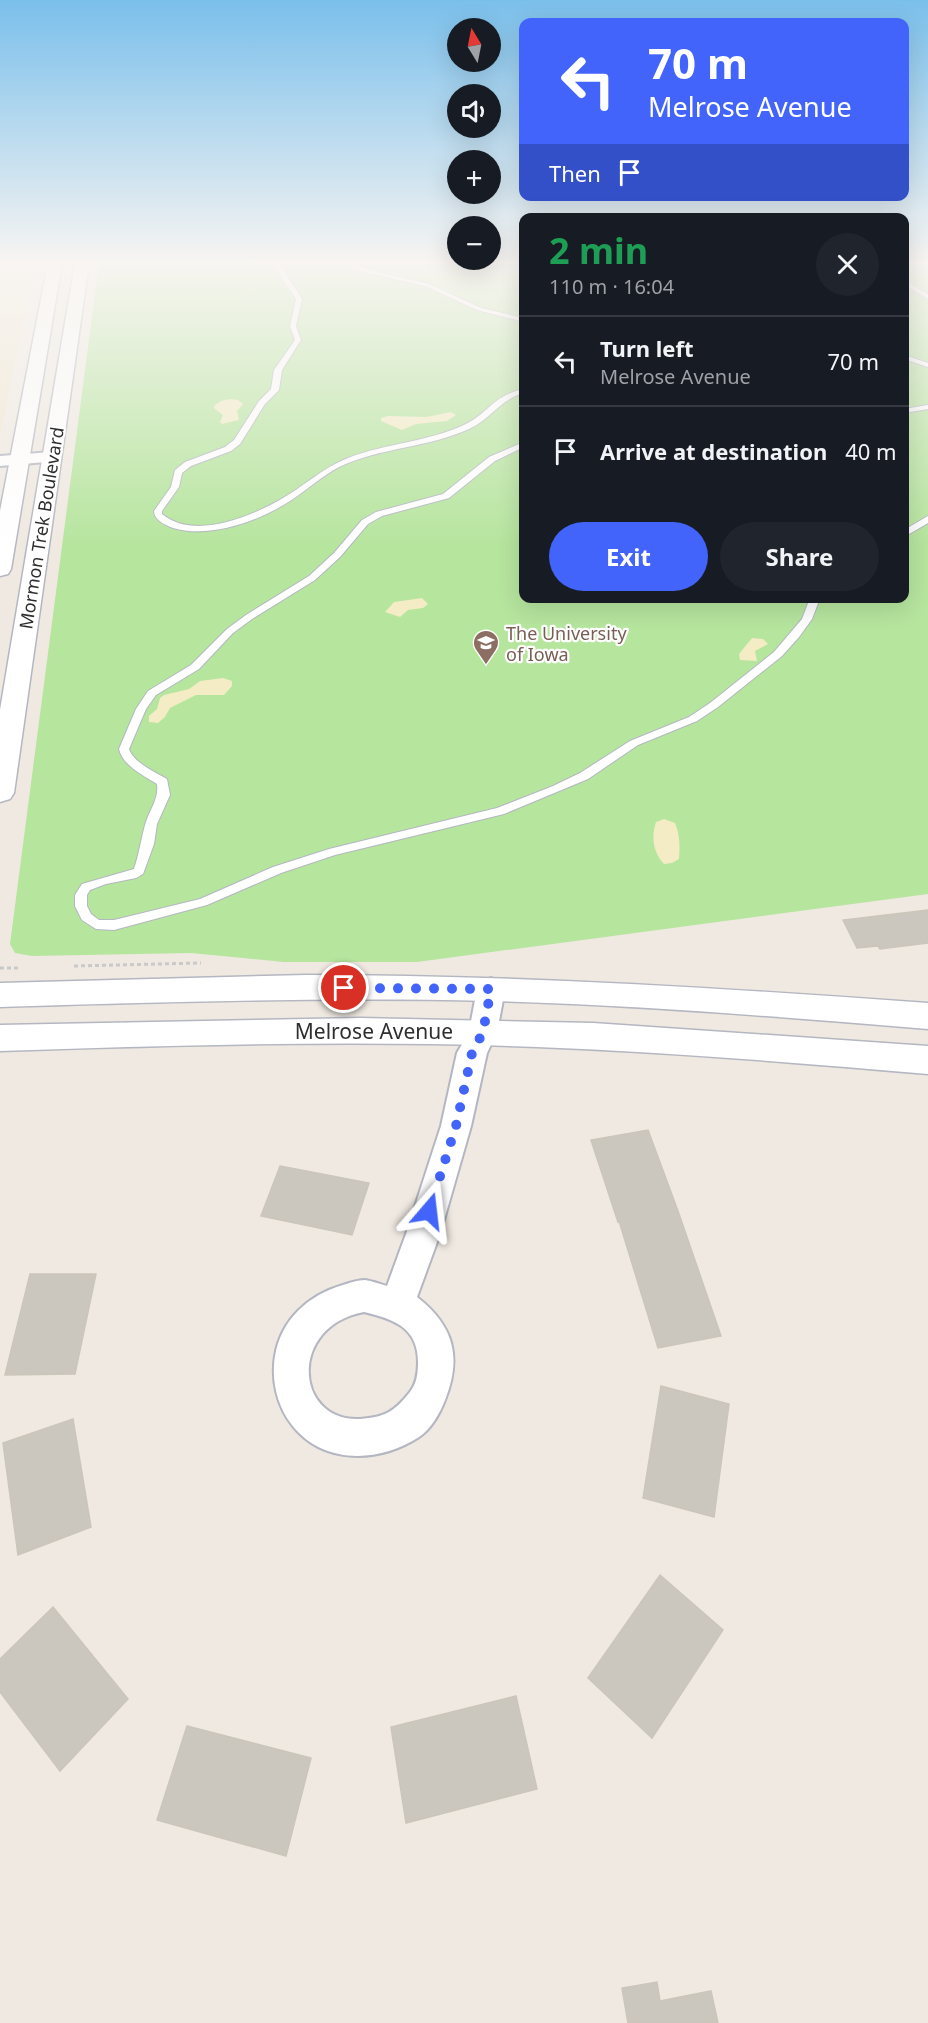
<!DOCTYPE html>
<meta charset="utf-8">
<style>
body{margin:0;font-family:"Noto Sans",sans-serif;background:#20242c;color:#f1f3f6;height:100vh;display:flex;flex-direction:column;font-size:22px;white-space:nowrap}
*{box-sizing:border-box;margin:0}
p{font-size:20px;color:#9ea1a6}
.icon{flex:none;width:33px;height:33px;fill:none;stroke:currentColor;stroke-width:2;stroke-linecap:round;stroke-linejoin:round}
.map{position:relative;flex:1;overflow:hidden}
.side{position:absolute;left:519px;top:213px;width:390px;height:390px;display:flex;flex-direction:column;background:#171b24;border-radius:12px;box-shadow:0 6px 24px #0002}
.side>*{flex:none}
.top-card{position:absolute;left:519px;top:18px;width:390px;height:183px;border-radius:12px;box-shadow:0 6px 24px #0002;background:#4264fb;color:#fff;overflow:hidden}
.needle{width:39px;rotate:350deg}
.fabs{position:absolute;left:447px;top:18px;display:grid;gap:12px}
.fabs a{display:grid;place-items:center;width:54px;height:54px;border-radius:50%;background:#171b24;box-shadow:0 6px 24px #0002;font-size:30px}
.pin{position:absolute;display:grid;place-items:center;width:51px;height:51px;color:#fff;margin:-26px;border:3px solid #fff;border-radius:50%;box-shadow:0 2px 6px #0007}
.me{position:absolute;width:66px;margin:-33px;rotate:17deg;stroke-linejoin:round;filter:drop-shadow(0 0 4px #0008)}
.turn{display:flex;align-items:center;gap:21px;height:126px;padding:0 30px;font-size:27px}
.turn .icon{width:78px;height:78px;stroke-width:2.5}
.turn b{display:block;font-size:42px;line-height:51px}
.then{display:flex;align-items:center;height:57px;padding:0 30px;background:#0003;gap:12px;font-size:22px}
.round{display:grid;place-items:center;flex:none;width:63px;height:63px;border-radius:32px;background:#20242c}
.overview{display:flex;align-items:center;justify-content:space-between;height:102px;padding:0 30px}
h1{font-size:36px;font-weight:700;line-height:45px;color:#1e9e55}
.action{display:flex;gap:12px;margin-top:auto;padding:12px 30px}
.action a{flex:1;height:69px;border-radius:36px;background:#4264fb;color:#fff;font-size:24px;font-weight:700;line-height:69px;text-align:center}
.action a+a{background:#20242c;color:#f1f3f6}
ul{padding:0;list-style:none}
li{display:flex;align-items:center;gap:18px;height:90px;padding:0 30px;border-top:2px solid #363941}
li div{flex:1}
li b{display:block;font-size:22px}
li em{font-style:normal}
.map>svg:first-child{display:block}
.education{fill:#f0e6d1}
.green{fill:#b6e59e}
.sand{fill:#f3ecc5}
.building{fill:#cbc7bf;stroke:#cbc5ba;stroke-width:1.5}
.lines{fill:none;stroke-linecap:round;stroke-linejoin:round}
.lane-casing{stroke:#b4b7c1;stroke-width:2}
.street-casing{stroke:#b4b7c1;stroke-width:4}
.secondary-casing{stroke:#b4b7c1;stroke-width:3}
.path{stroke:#c9c9c9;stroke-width:3;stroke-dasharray:4 3;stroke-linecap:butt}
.lane{fill:#fff;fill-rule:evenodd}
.street{fill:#fff;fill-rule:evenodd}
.secondary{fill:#fff;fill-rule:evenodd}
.route{stroke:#4264fb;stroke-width:10;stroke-dasharray:0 18}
.labels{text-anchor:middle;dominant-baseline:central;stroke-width:4.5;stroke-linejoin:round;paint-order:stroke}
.far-street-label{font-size:18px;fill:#2e2e2e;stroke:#fff}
.far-education-label{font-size:18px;fill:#785e54;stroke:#fff;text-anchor:start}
.street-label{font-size:21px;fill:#2e2e2e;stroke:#fff}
</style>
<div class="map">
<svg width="928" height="2023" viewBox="0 0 928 2023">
<rect width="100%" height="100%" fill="#efe9e1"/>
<path class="education" d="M 0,263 L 35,263 L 0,435 Z"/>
<path class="green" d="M 99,263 L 523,263 L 524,598 L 904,598 L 905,263 L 928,263 L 928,894 L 417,962 L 284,962 L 191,953 L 32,956 L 15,953 L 10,944 Z"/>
<path class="sand" d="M 230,399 L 238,400 L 243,404 L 237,411 L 239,420 L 222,424 L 220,422 L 223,415 L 215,409 L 214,406 L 221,401 Z
M 451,412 L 456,415 L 447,421 L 416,424 L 402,430 L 381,421 L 381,418 L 388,416 L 426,417 Z
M 422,598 L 428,604 L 423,608 L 408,610 L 400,617 L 385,612 L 394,602 Z
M 752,638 L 763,639 L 768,644 L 755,651 L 757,661 L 740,660 L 739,654 Z
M 223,678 L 232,681 L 232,686 L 224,695 L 196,695 L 170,708 L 165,717 L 158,723 L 149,722 L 149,716 L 157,709 L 160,698 L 164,695 L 189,689 L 200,681 Z
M 664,819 L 675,823 C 680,835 680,846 679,859 L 672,863 L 664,864 C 653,852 651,837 656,822 Z"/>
<path class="building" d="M 928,910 L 928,943 L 880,949 L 878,946 L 857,948 L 843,920 Z
M 648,1130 L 678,1211 L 721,1336 L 658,1348 L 619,1221 L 618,1222 L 591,1140 Z
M 280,1166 L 369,1183 L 352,1235 L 261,1216 Z
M 30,1274 L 96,1274 L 75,1374 L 5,1375 Z
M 661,1386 L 729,1404 L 714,1517 L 643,1498 Z
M 73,1419 L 91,1527 L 18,1555 L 3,1443 Z
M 660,1575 L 723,1630 L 652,1738 L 588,1678 Z
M 53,1607 L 128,1699 L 60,1771 L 0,1692 L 0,1659 Z
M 516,1696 L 537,1789 L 406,1823 L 391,1727 Z
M 187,1726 L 311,1758 L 286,1856 L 157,1820 Z
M 657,1982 L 660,2001 L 711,1991 L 718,2023 L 628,2023 L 622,1988 Z"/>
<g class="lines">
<defs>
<path id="lane" d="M 272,263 L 278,263 L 281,266 L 302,299 L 296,326 L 301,340 L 282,370 L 279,390 L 265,404 L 240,444 L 231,451 L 191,466 L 182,473 L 179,487 L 162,511 L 162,514 C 193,540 247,518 278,501 C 302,488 322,468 348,458 C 386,443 429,442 466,424 C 491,411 492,396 524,389 L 524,393 C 501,399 491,418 471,428 C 429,448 381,447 339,467 C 322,476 307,490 290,501 C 259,521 210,539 173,528 C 165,525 154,520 154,511 L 171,487 L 175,470 L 185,462 L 225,447 L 234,440 L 259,401 L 271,389 L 274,370 L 295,340 L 290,326 L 296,299 Z
M 343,263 L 351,263 L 364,269 L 429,284 L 481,308 L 524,318 L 524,322 L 477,310 L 425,286 L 360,271 Z
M 904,280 L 928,294 L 928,299 L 904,285 Z
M 904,355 L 928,363 L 928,367 L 904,359 Z
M 928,405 L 928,409 L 904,413 L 904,409 Z
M 524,442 L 524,447 L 495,461 L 449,498 L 382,516 L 368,524 L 340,557 L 315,580 L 252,619 L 233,633 L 199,669 L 156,695 L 146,709 L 129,749 C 134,763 155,772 167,779 L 170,795 L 157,824 L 154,844 L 143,874 L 136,878 L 106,884 L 90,890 L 87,895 L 87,906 L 91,914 L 99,920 L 114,920 L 200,899 L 273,867 L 329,849 L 497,808 L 553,786 L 580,773 L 630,741 L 689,717 L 710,703 L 774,652 L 802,619 L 810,598 L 820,598 L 812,619 L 799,637 L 782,656 L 718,707 L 697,721 L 638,745 L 588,779 L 504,814 L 335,855 L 281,873 L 207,905 L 114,930 L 96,929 L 82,920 L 75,906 L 75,895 L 82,884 L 134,869 C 139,854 141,840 145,825 C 149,810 159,800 157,784 C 143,775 123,766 119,749 L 136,709 L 148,691 L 191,665 L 227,629 L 246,615 L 309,576 L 334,553 L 362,520 L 376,512 L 443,494 L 489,457 Z
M 928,516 L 928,523 L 904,537 L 904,530 Z"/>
<path id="street" d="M 51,452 L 57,453 L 59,457 L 57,461 L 0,466 L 0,456 Z
M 491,978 L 501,982 L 505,989 L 497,1032 L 487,1053 L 471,1126 L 440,1234 L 417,1297 C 454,1326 462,1357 445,1400 C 440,1413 431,1429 419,1437 C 379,1463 323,1465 292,1425 C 277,1406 271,1380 275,1356 C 281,1320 308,1295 343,1285 C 349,1283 358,1280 365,1280 C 372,1281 380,1284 387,1286 L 406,1234 L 441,1126 L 457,1053 L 469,1032 L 477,989 L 481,982 ZM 364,1312 C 393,1319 418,1327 418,1362 C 418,1373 417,1383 410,1392 C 394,1412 385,1417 360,1419 C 294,1422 288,1326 364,1312 Z"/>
<path id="secondary" d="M 48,263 L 62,263 L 11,569 L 8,574 L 0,576 L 0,511 Z
M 75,263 L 89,263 L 14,793 L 10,799 L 0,802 L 0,710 Z
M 306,975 C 514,975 721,988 928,1003 L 928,1029 C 782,1017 636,1005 490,1001 C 327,997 163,1002 0,1007 L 0,983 Z
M 360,1018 L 593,1023 L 928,1046 L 928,1074 C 798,1063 667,1052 537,1047 C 358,1040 179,1045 0,1051 L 0,1025 Z"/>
</defs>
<use href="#lane" class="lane-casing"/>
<use href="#street" class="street-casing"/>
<use href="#secondary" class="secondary-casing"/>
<path class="path" d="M 74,966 L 201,963
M 0,968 L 21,968"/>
<use href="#lane" class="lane"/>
<use href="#street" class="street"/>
<use href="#secondary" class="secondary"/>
</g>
<linearGradient id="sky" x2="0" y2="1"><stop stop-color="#7abfeb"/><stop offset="0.48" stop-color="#f8f5f2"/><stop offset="1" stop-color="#f8f5f2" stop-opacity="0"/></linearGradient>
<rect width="928" height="546" fill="url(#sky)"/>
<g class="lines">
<path class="route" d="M 344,988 L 491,989 L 483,1032 L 472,1053 L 456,1126 L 429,1211"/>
</g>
<defs>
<symbol id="university-pin" viewBox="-11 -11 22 30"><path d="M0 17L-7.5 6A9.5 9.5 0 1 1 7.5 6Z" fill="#8d6e63" stroke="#fff"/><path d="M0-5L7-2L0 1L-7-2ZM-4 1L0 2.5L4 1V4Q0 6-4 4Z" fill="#fff"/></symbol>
</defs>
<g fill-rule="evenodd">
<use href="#university-pin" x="471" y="628" width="30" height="40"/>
</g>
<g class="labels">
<g class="far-street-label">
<text transform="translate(41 528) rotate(-81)">Mormon Trek Boulevard</text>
</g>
<g class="far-education-label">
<text x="506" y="633">The University<tspan x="506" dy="21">of Iowa</tspan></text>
</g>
<g class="street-label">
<text x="374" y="1031">Melrose Avenue</text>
</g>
</g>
</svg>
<div class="fabs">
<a><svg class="needle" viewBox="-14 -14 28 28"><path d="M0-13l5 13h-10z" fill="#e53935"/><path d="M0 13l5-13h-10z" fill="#9ea1a6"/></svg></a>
<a><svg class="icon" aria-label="sound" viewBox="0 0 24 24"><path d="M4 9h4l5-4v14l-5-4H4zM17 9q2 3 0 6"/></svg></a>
<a>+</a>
<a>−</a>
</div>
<div class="pin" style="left:344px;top:988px;background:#d93025"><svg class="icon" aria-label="arrive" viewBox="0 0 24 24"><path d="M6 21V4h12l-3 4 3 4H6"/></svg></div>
<svg class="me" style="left:429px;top:1211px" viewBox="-20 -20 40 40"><path d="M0-17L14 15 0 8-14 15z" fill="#4264fb" stroke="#fff" stroke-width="4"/></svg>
<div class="top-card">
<div class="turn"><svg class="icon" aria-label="left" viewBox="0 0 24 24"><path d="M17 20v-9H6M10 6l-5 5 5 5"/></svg><div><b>70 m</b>Melrose Avenue</div></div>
<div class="then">Then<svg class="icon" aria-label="arrive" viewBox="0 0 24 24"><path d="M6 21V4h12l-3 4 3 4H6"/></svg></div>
</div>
<section class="side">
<div class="overview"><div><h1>2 min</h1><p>110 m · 16:04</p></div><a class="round"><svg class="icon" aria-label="close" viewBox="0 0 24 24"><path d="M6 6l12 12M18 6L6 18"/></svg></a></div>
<ul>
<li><svg class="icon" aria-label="left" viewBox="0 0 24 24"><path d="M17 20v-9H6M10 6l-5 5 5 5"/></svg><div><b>Turn left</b><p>Melrose Avenue</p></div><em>70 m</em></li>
<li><svg class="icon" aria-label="arrive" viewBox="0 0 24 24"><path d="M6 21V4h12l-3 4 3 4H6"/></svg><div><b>Arrive at destination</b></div><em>40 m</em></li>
</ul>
<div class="action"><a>Exit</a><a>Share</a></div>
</section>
</div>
